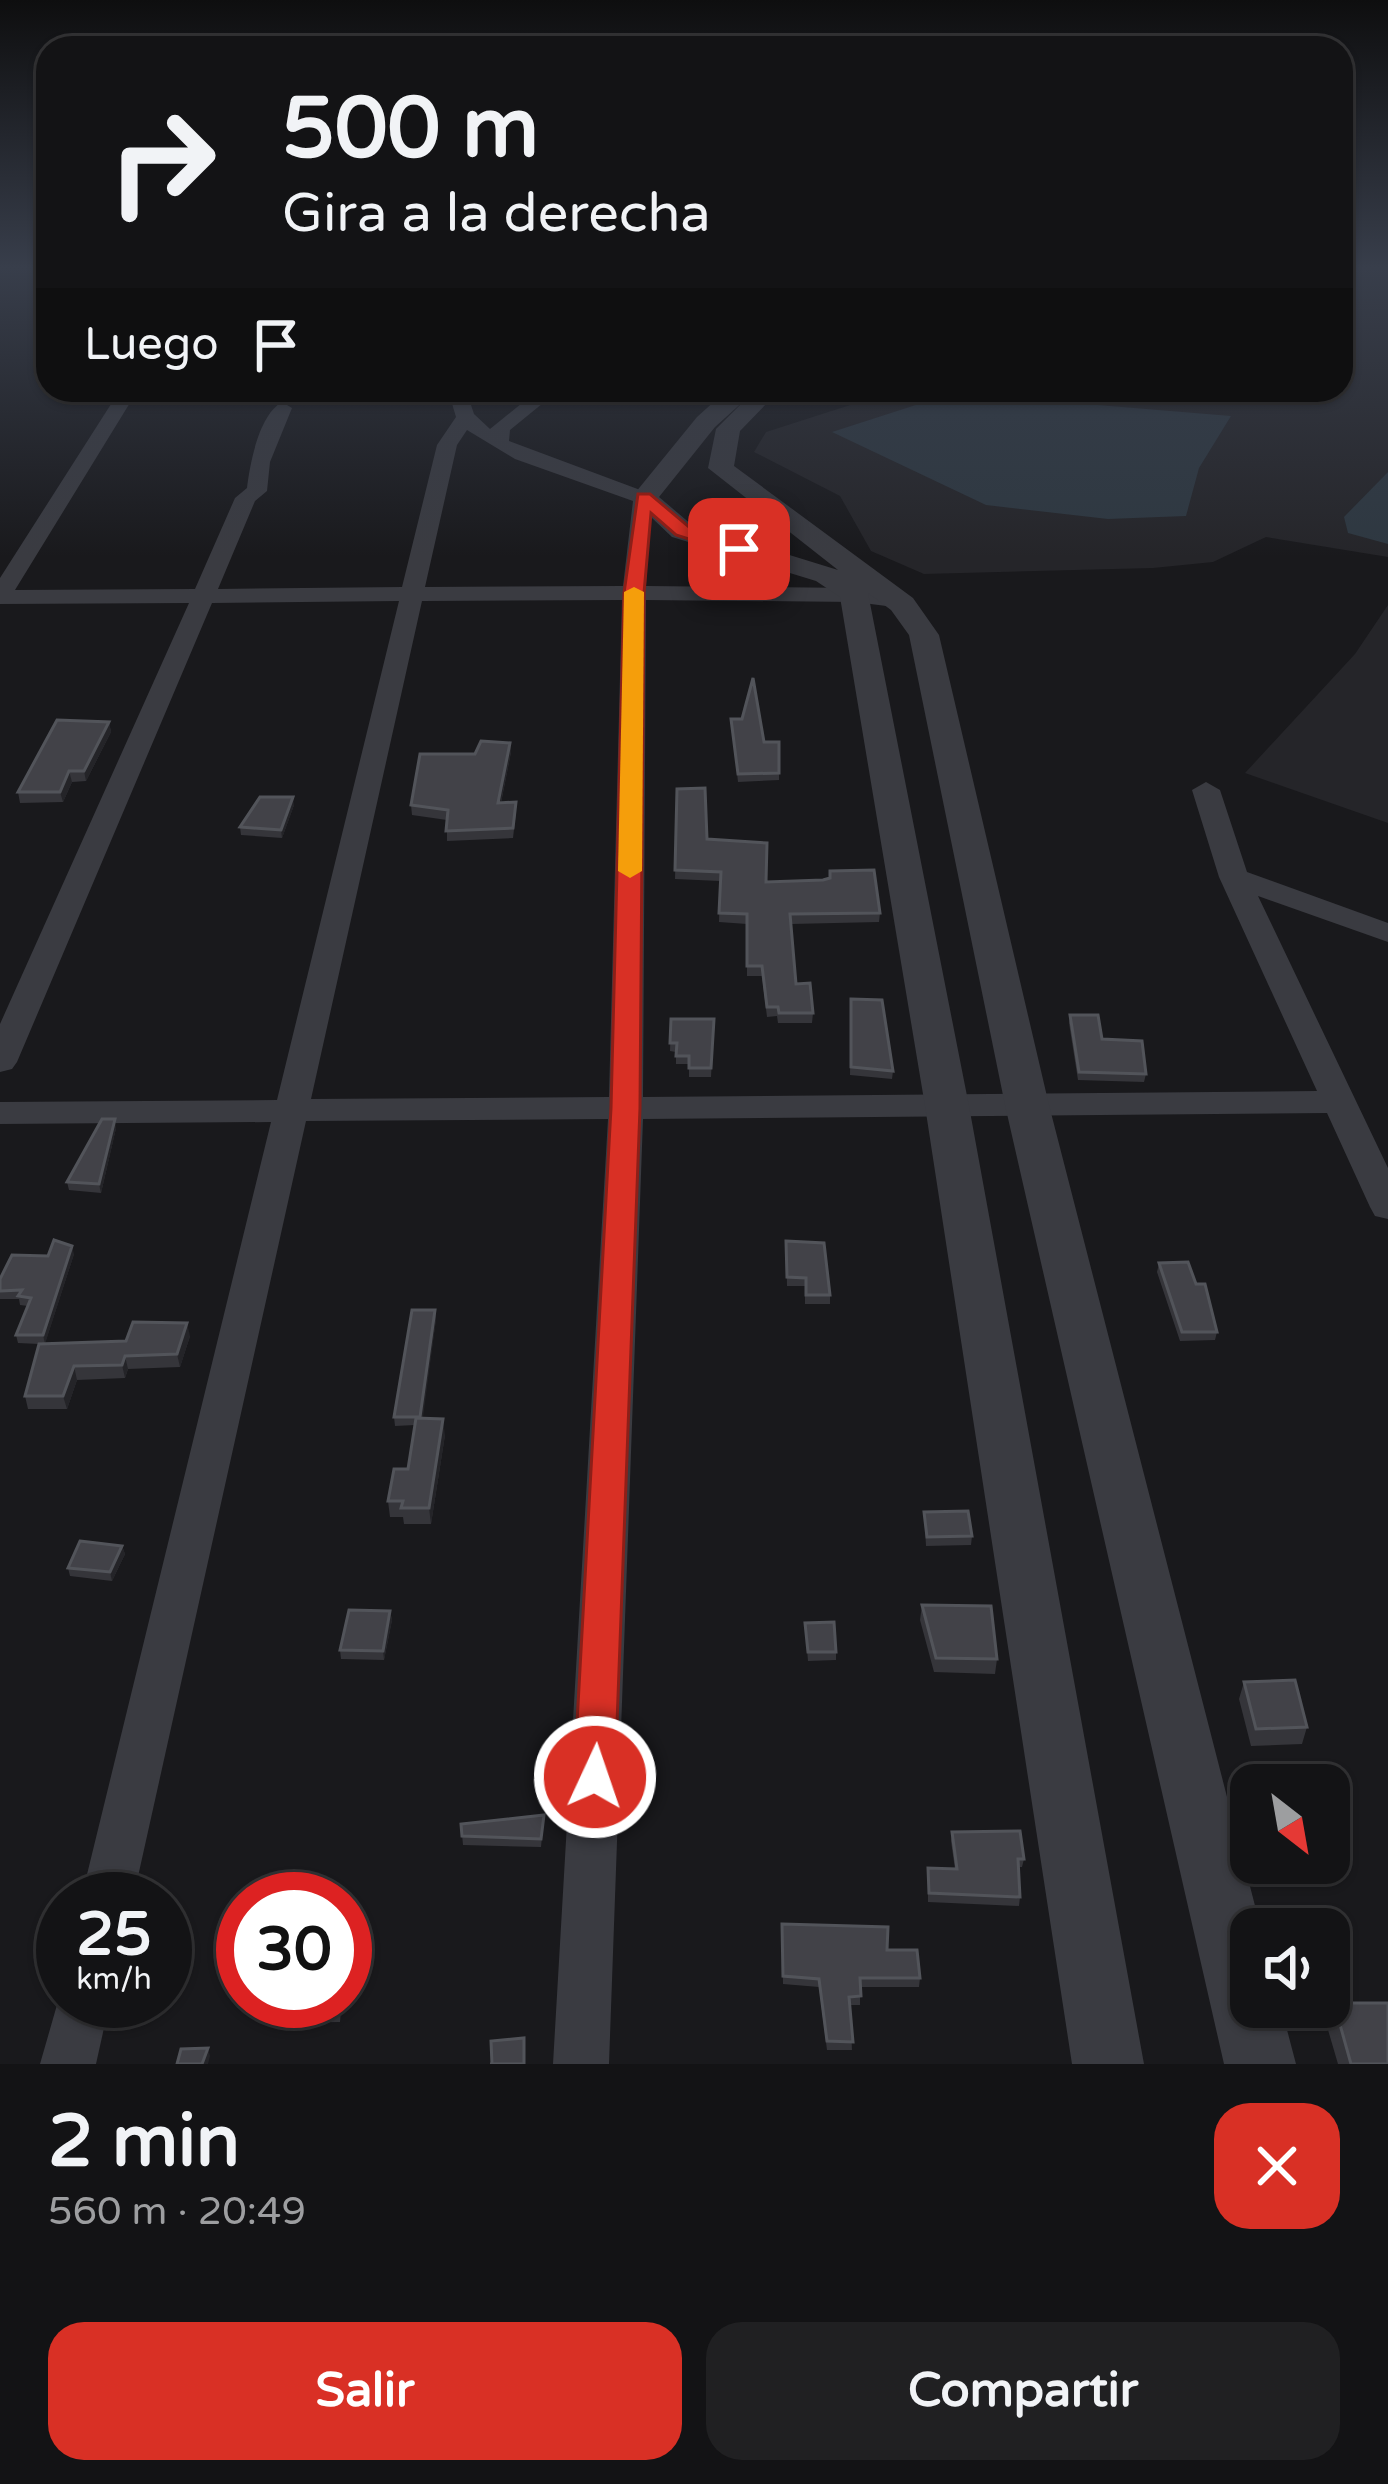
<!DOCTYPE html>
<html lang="es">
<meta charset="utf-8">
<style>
body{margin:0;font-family:"Varela Round",sans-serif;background:#202022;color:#f1f3f6;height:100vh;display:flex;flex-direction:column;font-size:45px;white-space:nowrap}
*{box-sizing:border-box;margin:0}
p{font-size:39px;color:#9d9ea0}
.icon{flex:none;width:66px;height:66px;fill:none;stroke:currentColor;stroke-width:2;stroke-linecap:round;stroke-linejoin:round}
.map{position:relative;height:2064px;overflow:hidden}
.drawer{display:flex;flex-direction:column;background:#131315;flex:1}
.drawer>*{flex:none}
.top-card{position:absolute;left:36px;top:36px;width:1317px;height:366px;border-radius:36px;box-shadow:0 3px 9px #0004,0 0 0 3px #323234;background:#131315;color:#f1f3f6;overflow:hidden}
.needle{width:78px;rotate:149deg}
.buttons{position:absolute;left:1230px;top:1764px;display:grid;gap:24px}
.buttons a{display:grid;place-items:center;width:120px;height:120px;border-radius:24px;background:#131315;box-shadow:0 3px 9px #0004,0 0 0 3px #323234;font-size:60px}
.speed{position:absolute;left:36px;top:1872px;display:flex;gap:24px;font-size:60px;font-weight:700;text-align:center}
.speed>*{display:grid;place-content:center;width:156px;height:156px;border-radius:50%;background:#131315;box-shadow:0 3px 9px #0004,0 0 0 3px #323234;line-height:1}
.speed small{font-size:30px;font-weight:400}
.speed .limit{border:18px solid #d22;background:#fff;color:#111}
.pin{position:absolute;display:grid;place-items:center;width:102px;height:102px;color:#fff;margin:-51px;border-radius:24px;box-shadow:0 6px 18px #0006}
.me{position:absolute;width:132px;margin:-66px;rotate:3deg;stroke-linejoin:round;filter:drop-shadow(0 0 9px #0008)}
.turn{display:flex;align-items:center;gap:42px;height:252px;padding:0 48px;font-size:54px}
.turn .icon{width:156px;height:156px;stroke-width:2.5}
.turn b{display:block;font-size:84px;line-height:102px}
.then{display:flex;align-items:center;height:114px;padding:0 48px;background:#0003;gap:24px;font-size:45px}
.round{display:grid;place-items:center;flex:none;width:126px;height:126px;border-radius:36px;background:#202022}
.head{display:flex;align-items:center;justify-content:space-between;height:204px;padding:0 48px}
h1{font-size:72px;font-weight:800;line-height:90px}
.primary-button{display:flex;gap:24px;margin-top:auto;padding:24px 48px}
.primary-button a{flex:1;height:138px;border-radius:36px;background:#d93025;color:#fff;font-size:48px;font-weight:800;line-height:138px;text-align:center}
.primary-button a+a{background:#202022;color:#f1f3f6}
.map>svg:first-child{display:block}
.built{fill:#252529}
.water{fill:#2e3841}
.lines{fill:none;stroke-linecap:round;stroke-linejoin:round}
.minor{fill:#3a3b41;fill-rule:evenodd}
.tertiary{fill:#3a3b41;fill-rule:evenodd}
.wall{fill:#35353a}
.shaded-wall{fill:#242428}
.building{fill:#424248;stroke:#52545a;stroke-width:3}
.route{fill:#d93025;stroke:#8d1f18;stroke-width:3}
.slow{fill:#f59e0b}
</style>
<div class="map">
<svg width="1388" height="2064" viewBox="0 0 1388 2064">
<rect width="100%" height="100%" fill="#19191c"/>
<path class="built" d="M 1341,268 L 1388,268 L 1388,557 L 1266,537 L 1213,562 L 1153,568 L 924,574 L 871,551 L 840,496 L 754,452 L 766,432 L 897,390 L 1341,390 Z
M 1388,605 L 1388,823 L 1245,773 L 1355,654 Z"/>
<path class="water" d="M 953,393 L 1231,416 L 1199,468 L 1186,516 L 1108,519 L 986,505 L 832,432 Z
M 1388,472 L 1388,544 L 1348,533 L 1344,517 Z"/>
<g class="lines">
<path class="minor" d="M 120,390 L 136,393 L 15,590 L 195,589 L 235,498 L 247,488 C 250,463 259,415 282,402 L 292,408 L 270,462 L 267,491 L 255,501 L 218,589 L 402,587 L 437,445 L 456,417 L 448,390 L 466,390 L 474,414 L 490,429 L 538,390 L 559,390 L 510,430 L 509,441 L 651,494 L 646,586 L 855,588 L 910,599 L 910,609 L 855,602 L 646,600 L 643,1097 L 1317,1091 L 1219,877 L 1192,790 L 1206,782 L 1220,790 L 1247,872 L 1388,923 L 1388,942 L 1258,896 L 1388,1168 L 1388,1219 L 1375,1216 L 1370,1207 L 1327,1113 L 643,1119 L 609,2064 L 553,2064 L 608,1119 L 306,1121 L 133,1899 L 81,1899 L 271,1122 L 0,1124 L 0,1102 L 277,1100 L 399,601 L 212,603 L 17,1062 L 12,1069 L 0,1072 L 0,1024 L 189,603 L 0,604 L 0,578 ZM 467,430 L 515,459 L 633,501 L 623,586 L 425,587 L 457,445 ZM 622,600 L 609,1097 L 311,1099 L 422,601 Z
M 63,1984 L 63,2001 L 110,2001 L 96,2064 L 40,2064 Z"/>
<path class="tertiary" d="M 727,390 L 753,390 L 748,397 L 765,397 L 768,402 L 740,431 L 734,466 L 913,598 L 939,635 L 1049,1105 L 1261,1929 L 1251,1929 L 1251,2007 L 1281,2007 L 1296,2064 L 1224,2064 L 1005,1105 L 909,635 L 891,610 L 868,593 L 969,1106 L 1144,2064 L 1072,2064 L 925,1106 L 840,597 L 816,581 L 672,537 L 631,498 L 697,417 ZM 746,399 L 716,429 L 708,468 L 838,570 L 692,525 L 659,497 L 715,427 Z"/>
</g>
<path class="wall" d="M 731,719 L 742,719 L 764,742 L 779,742 L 779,780 L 738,782 Z
M 109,722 L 111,732 L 86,781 L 72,782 L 63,802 L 20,803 L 18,792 Z
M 510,743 L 511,752 L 501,803 L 516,812 L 513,838 L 447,841 L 447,820 L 412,815 L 411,805 L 475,754 Z
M 677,789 L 707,839 L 766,882 L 823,880 L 829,878 L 830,871 L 880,913 L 879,922 L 791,924 L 796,984 L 813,1013 L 812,1023 L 778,1023 L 777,1016 L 767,1017 L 762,976 L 747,976 L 747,924 L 719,922 L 720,881 L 675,879 Z
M 294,805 L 282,838 L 241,835 L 240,827 Z
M 851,1000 L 893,1071 L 892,1079 L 850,1075 Z
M 1070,1015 L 1146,1074 L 1144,1082 L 1078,1080 L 1069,1023 Z
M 671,1019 L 714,1019 L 711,1077 L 689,1077 L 689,1064 L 676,1064 L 676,1052 L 670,1051 Z
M 116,1128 L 101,1193 L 69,1190 L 67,1182 Z
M 786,1241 L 830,1295 L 830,1304 L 805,1304 L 805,1286 L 787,1286 Z
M 74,1254 L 45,1343 L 126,1341 L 190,1336 L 180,1367 L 128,1369 L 125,1378 L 77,1380 L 67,1409 L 28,1409 L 25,1396 L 39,1344 L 18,1343 L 16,1335 L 28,1306 L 20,1305 L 19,1299 L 0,1299 L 0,1279 L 48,1256 Z
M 1159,1263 L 1196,1284 L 1217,1332 L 1215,1340 L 1180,1341 L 1157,1272 Z
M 435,1310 L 436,1319 L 422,1418 L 445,1435 L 431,1524 L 404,1524 L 403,1517 L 390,1517 L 388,1501 L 408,1469 L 415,1425 L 395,1426 L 394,1417 Z
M 924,1512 L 972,1536 L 971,1545 L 926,1546 Z
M 122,1546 L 125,1554 L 112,1581 L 70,1576 L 68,1568 Z
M 922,1605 L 997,1659 L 995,1674 L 934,1672 L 920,1620 Z
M 390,1611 L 392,1620 L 384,1660 L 341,1659 L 340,1650 Z
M 805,1623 L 836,1652 L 836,1660 L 808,1661 Z
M 1244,1682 L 1307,1727 L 1302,1744 L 1251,1746 L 1239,1699 Z
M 544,1815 L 541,1847 L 463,1845 L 461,1824 Z
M 1329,1823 L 1336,1855 L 1333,1863 L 1282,1865 L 1282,1863 L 1329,1863 Z
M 952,1832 L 1024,1859 L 1022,1867 L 1018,1867 L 1020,1897 L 1019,1906 L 928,1902 L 928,1868 L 955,1869 L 951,1841 Z
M 782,1924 L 887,1950 L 920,1978 L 919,1987 L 860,1987 L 860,2005 L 850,2005 L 852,2050 L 827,2050 L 819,1987 L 783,1984 Z
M 342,2001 L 340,2022 L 287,2023 L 285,2015 Z
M 1334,2003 L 1388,2064 L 1338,2064 L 1326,2023 Z"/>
<path class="shaded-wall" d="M 109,722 L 111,732 L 86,781 L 84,771 Z
M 510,743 L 511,752 L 499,812 L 498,803 Z
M 69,771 L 72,782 L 63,802 L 60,792 Z
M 293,797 L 294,805 L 282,838 L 281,830 Z
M 115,1119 L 116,1128 L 101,1193 L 99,1184 Z
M 72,1246 L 74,1254 L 45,1344 L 43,1335 Z
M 435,1310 L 436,1319 L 422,1425 L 420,1417 Z
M 187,1323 L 190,1336 L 180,1367 L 177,1354 Z
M 125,1356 L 128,1369 L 125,1378 L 122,1365 Z
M 74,1366 L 77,1380 L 67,1409 L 63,1396 Z
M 443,1419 L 445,1435 L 431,1524 L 429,1508 Z
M 122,1546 L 125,1554 L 112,1581 L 110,1572 Z
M 390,1611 L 392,1620 L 384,1660 L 383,1651 Z
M 208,2048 L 210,2056 L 208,2064 L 202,2064 Z"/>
<path class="building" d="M 753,678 L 764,742 L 779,742 L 779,773 L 738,774 L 731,719 L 742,719 Z
M 57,720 L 109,722 L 84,771 L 69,771 L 60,792 L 18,792 Z
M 481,741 L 510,743 L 498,803 L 516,802 L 513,828 L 446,831 L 448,810 L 411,805 L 420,754 L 475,754 Z
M 705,788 L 707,839 L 767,843 L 766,882 L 823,880 L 830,878 L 830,871 L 874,870 L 880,913 L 790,914 L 796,984 L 810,983 L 813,1013 L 779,1013 L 778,1007 L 767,1007 L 762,966 L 747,966 L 747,914 L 719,913 L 721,872 L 675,870 L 677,789 Z
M 260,797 L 293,797 L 281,830 L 240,827 Z
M 851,999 L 882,1000 L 893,1071 L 851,1067 Z
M 1070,1015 L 1098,1015 L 1102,1039 L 1142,1041 L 1146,1074 L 1079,1072 Z
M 671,1019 L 714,1019 L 711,1068 L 689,1068 L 689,1056 L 676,1056 L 677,1043 L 670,1043 Z
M 102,1119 L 115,1119 L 99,1184 L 67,1182 Z
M 54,1240 L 72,1246 L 43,1335 L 16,1335 L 31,1298 L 18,1296 L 22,1290 L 0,1291 L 0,1279 L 12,1255 L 48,1256 Z
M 786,1241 L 824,1243 L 830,1295 L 806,1295 L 806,1278 L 787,1277 Z
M 1188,1262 L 1196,1284 L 1205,1284 L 1217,1332 L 1182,1332 L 1159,1263 Z
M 412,1310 L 435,1310 L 420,1417 L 394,1417 Z
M 133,1322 L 187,1323 L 177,1354 L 125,1356 L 122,1365 L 74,1366 L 63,1396 L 25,1396 L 39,1344 L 126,1341 Z
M 416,1418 L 443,1419 L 429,1508 L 401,1508 L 403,1501 L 388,1501 L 394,1469 L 408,1469 Z
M 968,1511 L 972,1536 L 927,1537 L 924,1512 Z
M 80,1541 L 122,1546 L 110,1572 L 68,1568 Z
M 922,1605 L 991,1606 L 997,1659 L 936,1658 Z
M 349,1610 L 390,1611 L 383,1651 L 340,1650 Z
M 834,1622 L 836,1652 L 808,1652 L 805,1623 Z
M 1295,1680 L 1307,1727 L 1256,1729 L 1244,1682 Z
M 544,1815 L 541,1839 L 462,1836 L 461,1824 Z
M 1329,1823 L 1336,1855 L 1329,1855 Z
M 1020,1831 L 1024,1859 L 1018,1859 L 1020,1897 L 929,1893 L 928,1868 L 957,1869 L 952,1832 Z
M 782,1924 L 888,1927 L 887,1950 L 917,1950 L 920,1978 L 860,1978 L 861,1996 L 849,1997 L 853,2042 L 827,2041 L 819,1979 L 783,1976 Z
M 288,2001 L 339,2001 L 338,2013 L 285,2015 Z
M 1334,2003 L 1388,2003 L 1388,2064 L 1351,2064 Z
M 524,2038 L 524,2064 L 490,2064 L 492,2064 L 491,2041 Z
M 208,2048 L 202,2064 L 177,2064 L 181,2049 Z"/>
<linearGradient id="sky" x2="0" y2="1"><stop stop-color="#0e0e0f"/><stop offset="0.48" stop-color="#383e4b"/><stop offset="1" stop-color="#383e4b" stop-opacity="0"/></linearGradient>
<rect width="1388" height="557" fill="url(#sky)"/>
<path class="route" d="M 638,494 L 650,494 L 689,527 L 748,549 L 739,555 L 676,535 L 651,513 L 644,593 L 640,1108 L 615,1777 L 609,1790 L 595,1796 L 580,1790 L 574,1777 L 611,1108 L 624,593 Z"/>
<path class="slow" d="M 634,587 L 644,592 L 642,871 L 630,878 L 618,871 L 624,592 Z"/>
</svg>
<div class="buttons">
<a><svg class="needle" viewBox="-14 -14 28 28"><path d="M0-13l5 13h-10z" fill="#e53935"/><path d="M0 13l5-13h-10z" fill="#9d9ea0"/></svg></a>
<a><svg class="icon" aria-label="sound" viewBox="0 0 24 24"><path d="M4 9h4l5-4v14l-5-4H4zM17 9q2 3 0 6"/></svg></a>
</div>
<div class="speed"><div>25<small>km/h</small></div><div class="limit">30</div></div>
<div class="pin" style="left:739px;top:549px;background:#d93025"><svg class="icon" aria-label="arrive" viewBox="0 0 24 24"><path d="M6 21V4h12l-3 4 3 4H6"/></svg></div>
<svg class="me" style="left:595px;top:1777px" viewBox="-20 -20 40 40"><circle r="17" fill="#d93025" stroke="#fff" stroke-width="3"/><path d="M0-11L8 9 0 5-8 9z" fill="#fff"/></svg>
<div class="top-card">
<div class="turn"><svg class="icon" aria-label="right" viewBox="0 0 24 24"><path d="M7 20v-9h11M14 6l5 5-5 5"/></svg><div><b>500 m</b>Gira a la derecha</div></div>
<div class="then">Luego<svg class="icon" aria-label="arrive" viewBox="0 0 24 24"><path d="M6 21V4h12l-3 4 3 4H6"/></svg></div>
</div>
</div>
<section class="drawer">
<div class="head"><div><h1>2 min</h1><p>560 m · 20:49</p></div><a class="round" style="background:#d93025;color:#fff"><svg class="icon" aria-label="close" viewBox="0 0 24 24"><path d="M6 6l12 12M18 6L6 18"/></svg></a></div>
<div class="primary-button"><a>Salir</a><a>Compartir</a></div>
</section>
